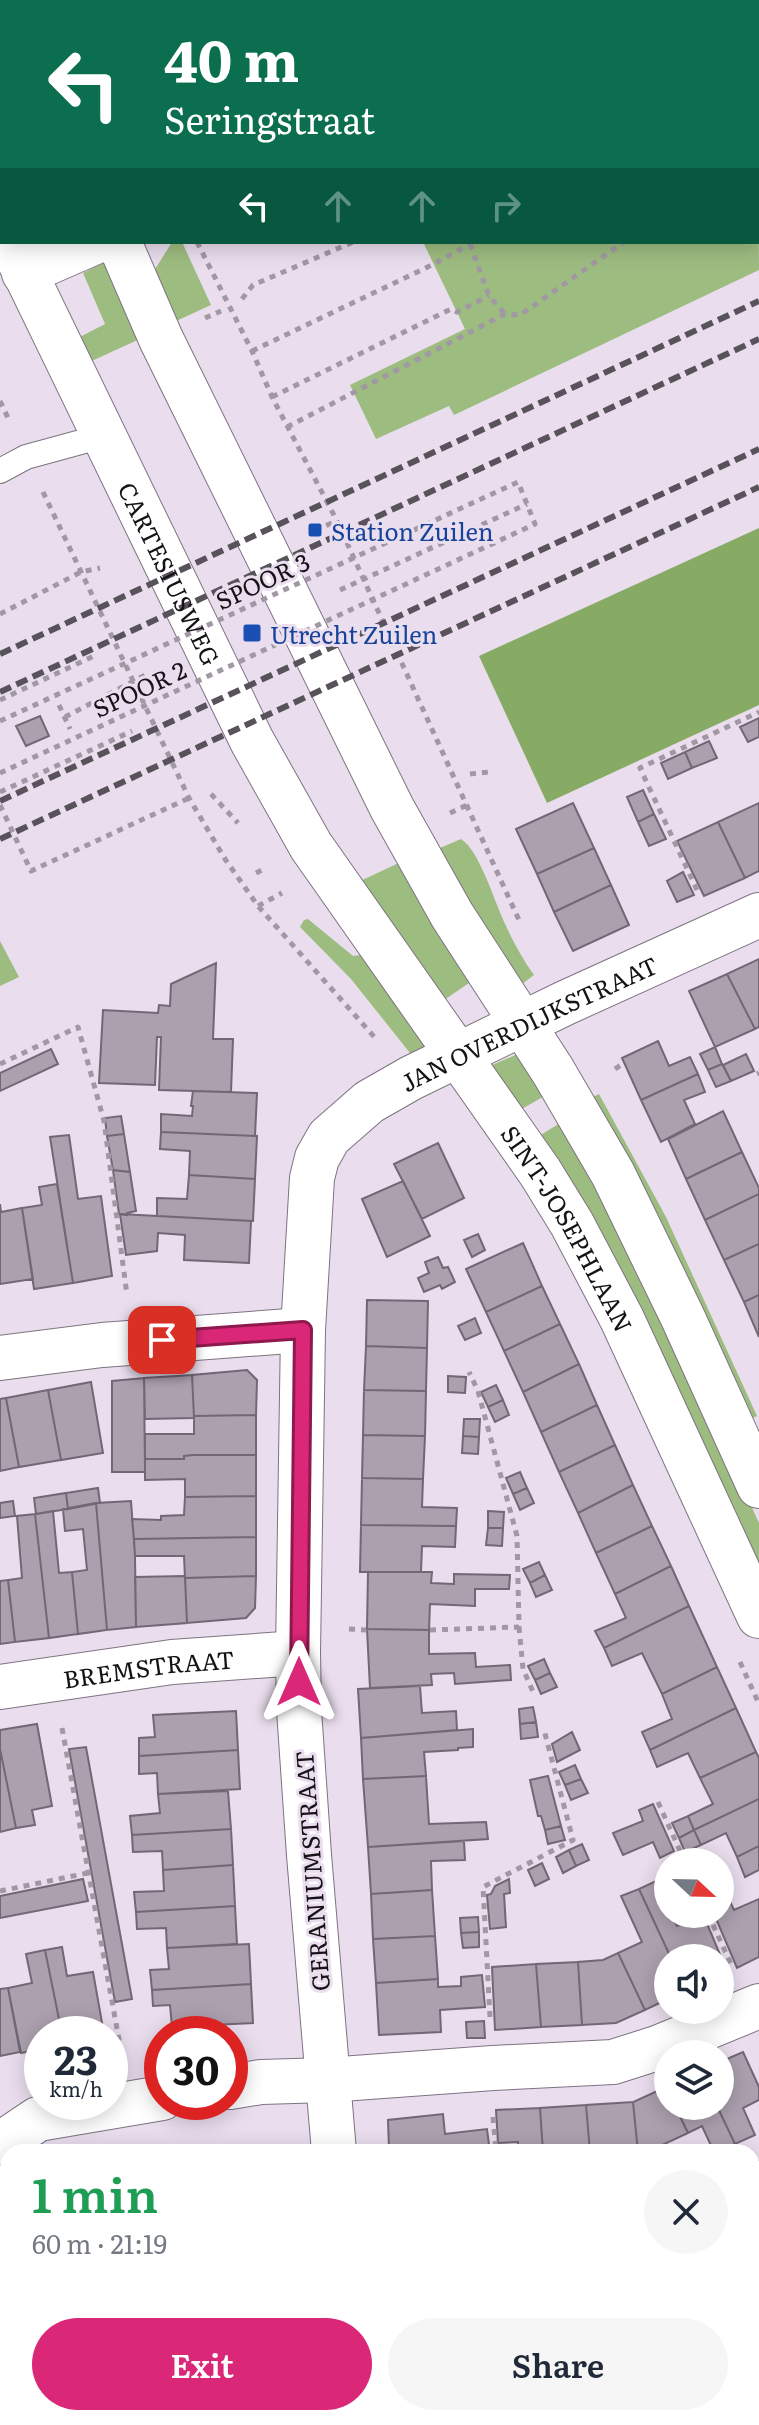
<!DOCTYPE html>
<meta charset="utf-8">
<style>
body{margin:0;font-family:Literata,serif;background:#f6f6f7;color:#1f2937;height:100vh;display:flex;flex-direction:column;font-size:30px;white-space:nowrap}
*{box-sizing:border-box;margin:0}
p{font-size:26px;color:#747a83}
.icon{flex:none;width:44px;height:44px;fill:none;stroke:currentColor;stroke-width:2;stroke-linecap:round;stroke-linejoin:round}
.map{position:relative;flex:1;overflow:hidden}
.sheet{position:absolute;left:0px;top:2144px;width:760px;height:282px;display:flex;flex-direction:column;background:#fff;border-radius:24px 24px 0 0;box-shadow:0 4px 20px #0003}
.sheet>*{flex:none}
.guide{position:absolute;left:0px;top:0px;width:760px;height:244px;box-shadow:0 4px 20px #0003;background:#0b6e4f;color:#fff;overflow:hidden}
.needle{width:52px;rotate:112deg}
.buttons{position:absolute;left:654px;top:1848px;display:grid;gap:16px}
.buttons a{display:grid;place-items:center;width:80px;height:80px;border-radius:50%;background:#fff;box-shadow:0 4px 20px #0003;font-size:40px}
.speed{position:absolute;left:24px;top:2016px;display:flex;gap:16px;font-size:40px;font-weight:700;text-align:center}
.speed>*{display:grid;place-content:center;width:104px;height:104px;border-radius:50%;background:#fff;box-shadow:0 4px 20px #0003;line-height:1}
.speed small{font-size:20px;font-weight:400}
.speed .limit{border:12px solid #d22;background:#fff;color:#111}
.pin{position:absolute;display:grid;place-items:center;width:68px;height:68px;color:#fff;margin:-34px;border-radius:16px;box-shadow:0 4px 12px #0006}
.me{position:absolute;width:88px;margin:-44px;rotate:0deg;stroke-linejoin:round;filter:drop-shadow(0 0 6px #0008)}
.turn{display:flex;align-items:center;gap:28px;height:168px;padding:0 32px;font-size:36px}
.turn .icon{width:104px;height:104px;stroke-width:2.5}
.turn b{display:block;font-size:56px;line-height:68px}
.lanes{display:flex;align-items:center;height:76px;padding:0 32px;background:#0003;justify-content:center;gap:40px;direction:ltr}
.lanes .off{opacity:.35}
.round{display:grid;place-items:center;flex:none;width:84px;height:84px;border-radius:42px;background:#f6f6f7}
.headline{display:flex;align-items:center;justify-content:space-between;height:136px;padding:0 32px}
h1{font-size:48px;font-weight:600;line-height:60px;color:#1e9e55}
.action{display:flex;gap:16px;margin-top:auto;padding:16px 32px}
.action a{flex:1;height:92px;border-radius:48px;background:#db2777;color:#fff;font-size:32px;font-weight:600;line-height:92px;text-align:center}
.action a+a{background:#f6f6f7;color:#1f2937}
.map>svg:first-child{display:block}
.green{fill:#9dbc80}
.forest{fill:#87aa64}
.building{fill:#aca0af;stroke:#726775;stroke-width:2}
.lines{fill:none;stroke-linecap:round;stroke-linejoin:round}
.service-casing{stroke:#7e7381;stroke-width:26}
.minor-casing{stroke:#7e7381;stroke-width:46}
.secondary-casing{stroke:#7e7381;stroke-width:46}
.path{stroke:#a198a4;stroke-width:5;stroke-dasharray:6 6;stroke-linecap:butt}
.service{stroke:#fff;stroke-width:24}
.minor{stroke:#fff;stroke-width:44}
.secondary{stroke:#fff;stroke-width:44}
.rail{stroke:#58525a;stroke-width:6;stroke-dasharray:12 6;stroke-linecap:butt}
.path-bridge{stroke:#a198a4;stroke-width:5;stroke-dasharray:6 6;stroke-linecap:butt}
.route-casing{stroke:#8e194d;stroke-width:20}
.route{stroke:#db2777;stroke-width:14}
.transit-dot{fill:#1a4fb4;stroke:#eadeee;stroke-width:3}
.labels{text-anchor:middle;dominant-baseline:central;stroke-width:6;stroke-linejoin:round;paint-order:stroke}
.transit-label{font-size:24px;fill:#164399;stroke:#eadeee;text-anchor:start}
.street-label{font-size:24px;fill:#161217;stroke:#eadeee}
</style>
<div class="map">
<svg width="759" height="2425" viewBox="0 0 759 2425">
<rect width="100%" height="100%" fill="#eadeee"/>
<path class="green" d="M 758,103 L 759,270 L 454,415 L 449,406 L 376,439 L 350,385 L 465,329 L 423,242 L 758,242 Z
M 172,242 L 182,242 L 211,305 L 172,323 L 149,279 Z
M 109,260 L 142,338 L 83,365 L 72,341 L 105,324 L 83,273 Z
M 461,839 C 480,851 495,904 506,926 C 514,943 523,960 534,975 L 518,987 L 433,851 Z
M 403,861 L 471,976 L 469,983 L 444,1000 L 356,883 Z
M 308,919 L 353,956 L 367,954 L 438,1049 L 414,1058 L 351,979 L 300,927 L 304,920 Z
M 0,941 L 19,977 L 0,986 Z
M 520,1053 L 548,1094 L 520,1110 L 492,1065 Z
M 599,1094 L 666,1217 L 757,1416 L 746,1421 L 587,1100 Z
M 565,1120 L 669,1326 L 759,1523 L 759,1577 L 539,1136 Z"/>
<path class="forest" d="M 759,528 L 759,705 L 547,803 L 479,656 Z"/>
<path class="building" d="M 607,0 L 759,0 L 759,23 L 758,2 L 608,2 Z
M 40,716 L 49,736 L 26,746 L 16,726 Z
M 759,718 L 759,737 L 748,742 L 740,727 Z
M 709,741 L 717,758 L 692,768 L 685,752 Z
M 685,752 L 692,768 L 668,779 L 661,763 Z
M 643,790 L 654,814 L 638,822 L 627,797 Z
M 573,803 L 594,848 L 537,874 L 516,829 Z
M 759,803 L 759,871 L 745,878 L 718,822 Z
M 654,814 L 666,839 L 649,846 L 638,822 Z
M 718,822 L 745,878 L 704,896 L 677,841 Z
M 594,848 L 611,885 L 554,912 L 537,874 Z
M 683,872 L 694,895 L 677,902 L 667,881 Z
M 611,885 L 629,925 L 573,951 L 554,912 Z
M 759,959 L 759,1027 L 755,1029 L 727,974 Z
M 216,963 L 213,1039 L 233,1039 L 231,1092 L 159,1090 L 161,1037 L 157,1037 L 155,1085 L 99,1083 L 103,1010 L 158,1013 L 159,1005 L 170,1006 L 171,984 Z
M 727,974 L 755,1029 L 715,1047 L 689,991 Z
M 658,1041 L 669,1066 L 690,1057 L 698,1074 L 641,1100 L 622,1058 Z
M 715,1047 L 722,1064 L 708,1070 L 700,1054 Z
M 51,1049 L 58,1064 L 0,1091 L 0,1073 Z
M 746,1054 L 754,1071 L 731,1081 L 723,1065 Z
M 722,1064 L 731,1081 L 716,1087 L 708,1070 Z
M 698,1074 L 705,1092 L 684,1100 L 695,1124 L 661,1142 L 641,1100 Z
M 193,1091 L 257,1093 L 255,1136 L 161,1132 L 161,1114 L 192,1116 L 193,1106 L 191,1106 Z
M 723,1111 L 742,1152 L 686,1179 L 668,1139 Z
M 121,1116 L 124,1134 L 107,1136 L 105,1118 Z
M 161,1132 L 257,1136 L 255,1179 L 189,1175 L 190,1151 L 160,1149 Z
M 124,1134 L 130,1172 L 113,1170 L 107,1136 Z
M 69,1135 L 78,1199 L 101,1196 L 112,1276 L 73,1283 L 50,1137 Z
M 438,1143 L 464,1198 L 422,1219 L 394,1164 Z
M 742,1152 L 759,1188 L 759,1194 L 705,1220 L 686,1179 Z
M 113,1170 L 130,1172 L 136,1211 L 127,1213 L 127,1215 L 119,1214 Z
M 189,1175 L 255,1179 L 253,1221 L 157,1216 L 157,1198 L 187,1199 Z
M 403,1181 L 430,1236 L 387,1257 L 362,1199 Z
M 57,1184 L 73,1283 L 34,1289 L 22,1208 L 42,1205 L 39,1187 Z
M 759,1194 L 759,1244 L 724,1260 L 705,1220 Z
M 0,1204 L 1,1212 L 22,1208 L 33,1279 L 0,1284 Z
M 120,1214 L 251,1221 L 249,1263 L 184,1260 L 185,1235 L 158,1233 L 157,1251 L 126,1255 Z
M 478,1234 L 485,1250 L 472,1257 L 464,1240 Z
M 523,1243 L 542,1286 L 486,1312 L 466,1269 Z
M 759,1244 L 759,1295 L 744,1302 L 724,1260 Z
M 438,1257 L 443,1268 L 448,1267 L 455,1282 L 442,1289 L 440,1285 L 424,1292 L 418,1278 L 429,1273 L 425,1262 Z
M 542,1286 L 560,1324 L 504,1351 L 486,1312 Z
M 759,1295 L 759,1337 L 744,1302 Z
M 367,1300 L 428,1301 L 427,1348 L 366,1346 Z
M 475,1318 L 481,1333 L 465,1340 L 458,1326 Z
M 560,1324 L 579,1364 L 523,1392 L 504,1351 Z
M 366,1346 L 427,1348 L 426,1391 L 364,1390 Z
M 579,1364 L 597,1405 L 541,1432 L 523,1392 Z
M 247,1370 L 257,1380 L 256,1415 L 194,1416 L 192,1375 Z
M 192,1375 L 194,1418 L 145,1419 L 144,1378 Z
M 448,1376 L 466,1377 L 465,1393 L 448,1392 Z
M 144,1378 L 145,1472 L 112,1472 L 112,1381 Z
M 91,1382 L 103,1453 L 61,1460 L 48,1390 Z
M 496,1385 L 503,1400 L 488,1407 L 481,1392 Z
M 48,1390 L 61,1460 L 19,1467 L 6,1398 Z
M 364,1390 L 426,1391 L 425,1436 L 363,1435 Z
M 6,1398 L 19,1467 L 0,1471 L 0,1399 Z
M 503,1400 L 509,1415 L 495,1422 L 488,1407 Z
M 597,1405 L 615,1445 L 559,1472 L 541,1432 Z
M 256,1415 L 256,1455 L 193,1455 L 184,1456 L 184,1459 L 145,1459 L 145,1434 L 194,1434 L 194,1416 Z
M 464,1419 L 480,1419 L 479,1437 L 463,1436 Z
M 363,1435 L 425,1436 L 423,1479 L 362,1478 Z
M 463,1436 L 479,1437 L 478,1454 L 462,1453 Z
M 615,1445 L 633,1485 L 578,1513 L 559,1472 Z
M 193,1455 L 256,1455 L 256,1496 L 185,1497 L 185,1479 L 145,1480 L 145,1459 L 184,1459 L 184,1456 Z
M 520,1472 L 527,1488 L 513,1494 L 506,1478 Z
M 362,1478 L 423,1479 L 422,1507 L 457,1508 L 456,1526 L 361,1525 Z
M 633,1485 L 652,1526 L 596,1553 L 578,1513 Z
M 98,1488 L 100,1503 L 68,1509 L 66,1493 Z
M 527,1488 L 534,1503 L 520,1510 L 513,1494 Z
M 66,1493 L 68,1509 L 36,1514 L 34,1498 Z
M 256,1496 L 256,1537 L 134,1539 L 132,1519 L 161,1520 L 161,1516 L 184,1515 L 185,1497 Z
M 13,1501 L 15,1516 L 0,1518 L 0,1503 Z
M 131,1501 L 135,1556 L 136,1627 L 107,1630 L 96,1503 Z
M 96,1503 L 107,1630 L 78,1634 L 72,1572 L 87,1570 L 83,1529 L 65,1531 L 63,1509 Z
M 53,1511 L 59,1573 L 72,1572 L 78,1634 L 49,1638 L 35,1514 Z
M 488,1511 L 504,1512 L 503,1528 L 488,1528 Z
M 35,1514 L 49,1638 L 15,1642 L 8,1580 L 22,1578 L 17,1516 Z
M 361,1525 L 456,1526 L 455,1547 L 422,1546 L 421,1572 L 360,1572 Z
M 652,1526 L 671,1566 L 615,1594 L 596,1553 Z
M 488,1528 L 503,1528 L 502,1546 L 486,1545 Z
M 256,1537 L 256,1576 L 185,1578 L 184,1556 L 135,1556 L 134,1539 Z
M 539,1562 L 545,1575 L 530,1583 L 523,1569 Z
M 671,1566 L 689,1606 L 604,1648 L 595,1631 L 626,1618 L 615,1594 Z
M 368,1572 L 432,1572 L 431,1583 L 454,1584 L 454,1574 L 510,1575 L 509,1589 L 475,1589 L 475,1606 L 430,1604 L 429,1630 L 367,1629 Z
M 545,1575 L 552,1590 L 536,1597 L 530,1583 Z
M 185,1576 L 187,1623 L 136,1627 L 135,1577 Z
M 256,1576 L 255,1608 L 246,1618 L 187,1623 L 185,1578 Z
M 8,1580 L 15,1642 L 0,1644 L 0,1581 Z
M 689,1606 L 717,1667 L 662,1694 L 642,1653 L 612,1666 L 604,1648 Z
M 367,1629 L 429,1630 L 429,1654 L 475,1653 L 476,1667 L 510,1665 L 511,1680 L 455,1684 L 454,1673 L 431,1674 L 432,1685 L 370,1688 Z
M 544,1659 L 550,1673 L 535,1680 L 528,1666 Z
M 717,1667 L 736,1708 L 650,1750 L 642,1732 L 672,1719 L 662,1694 Z
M 550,1673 L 557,1687 L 541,1694 L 535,1680 Z
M 420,1686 L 422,1713 L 456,1711 L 457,1730 L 361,1738 L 358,1689 Z
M 533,1707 L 536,1722 L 520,1724 L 519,1709 Z
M 736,1708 L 756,1752 L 700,1778 L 688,1753 L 657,1767 L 650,1750 Z
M 236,1711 L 238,1750 L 139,1756 L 139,1738 L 155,1737 L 153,1715 Z
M 536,1722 L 538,1737 L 521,1739 L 520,1724 Z
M 37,1724 L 52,1806 L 32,1810 L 35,1825 L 16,1828 L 0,1749 L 0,1730 Z
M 473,1729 L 473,1747 L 458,1748 L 458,1750 L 424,1752 L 426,1776 L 363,1779 L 361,1738 Z
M 572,1732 L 580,1750 L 557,1762 L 552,1744 Z
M 86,1747 L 132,1999 L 115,2002 L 69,1749 Z
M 0,1749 L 16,1828 L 0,1832 Z
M 238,1750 L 240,1789 L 158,1794 L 157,1773 L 139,1774 L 139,1756 Z
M 756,1752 L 759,1758 L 759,1799 L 694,1830 L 688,1816 L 713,1804 L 700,1778 Z
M 575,1765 L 581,1779 L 565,1785 L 559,1772 Z
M 426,1776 L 429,1824 L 486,1822 L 488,1839 L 368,1847 L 363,1779 Z
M 548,1776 L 561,1826 L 545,1830 L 541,1816 L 538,1816 L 530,1780 Z
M 581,1779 L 588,1793 L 571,1800 L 565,1785 Z
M 228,1791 L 231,1829 L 132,1835 L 130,1816 L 160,1813 L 158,1794 Z
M 759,1799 L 759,1846 L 737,1857 L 726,1833 L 701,1845 L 694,1830 Z
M 653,1804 L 674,1851 L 660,1858 L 653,1842 L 623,1855 L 613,1833 L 643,1821 L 639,1810 Z
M 688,1816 L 694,1830 L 679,1838 L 672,1823 Z
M 561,1826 L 565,1840 L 548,1844 L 545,1830 Z
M 231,1829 L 233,1865 L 163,1870 L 162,1851 L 133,1852 L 132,1835 Z
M 694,1830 L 701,1845 L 685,1852 L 679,1838 Z
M 464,1841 L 465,1860 L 431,1861 L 432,1890 L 371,1894 L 368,1847 Z
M 582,1844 L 589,1860 L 576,1866 L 569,1850 Z
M 759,1846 L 759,1870 L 745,1877 L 737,1857 Z
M 569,1850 L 576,1866 L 563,1873 L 556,1857 Z
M 542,1863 L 549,1879 L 535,1886 L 528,1870 Z
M 233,1865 L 235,1906 L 136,1912 L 134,1892 L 164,1891 L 163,1870 Z
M 83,1879 L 88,1901 L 0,1918 L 0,1896 Z
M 509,1879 L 510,1893 L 504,1894 L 506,1927 L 490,1929 L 487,1895 L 491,1894 L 495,1886 Z
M 656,1881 L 668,1907 L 668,1914 L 671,1914 L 677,1926 L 703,1914 L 727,1971 L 720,1975 L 720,1958 L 671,1958 L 639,1889 Z
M 639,1889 L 671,1958 L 668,1958 L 668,1999 L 645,2010 L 618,1953 L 642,1942 L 621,1896 Z
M 432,1890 L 435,1936 L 373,1939 L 371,1894 Z
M 726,1893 L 734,1910 L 759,1899 L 759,1957 L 737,1968 L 714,1914 L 720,1914 L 720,1896 Z
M 235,1906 L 237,1944 L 167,1948 L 166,1928 L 137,1929 L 136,1912 Z
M 478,1917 L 479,1932 L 461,1933 L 460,1918 Z
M 479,1932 L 479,1947 L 463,1948 L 461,1933 Z
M 435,1936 L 438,1979 L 376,1983 L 373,1939 Z
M 249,1944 L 251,1984 L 152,1990 L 150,1970 L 169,1969 L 167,1948 Z
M 62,1947 L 67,1976 L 93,1972 L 104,2034 L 62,2034 L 45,1950 Z
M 45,1950 L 62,2034 L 42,2034 L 42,2049 L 21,2053 L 8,1988 L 32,1983 L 26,1954 Z
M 618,1953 L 645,2010 L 616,2023 L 582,2025 L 578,1962 L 603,1960 Z
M 578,1962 L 582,2025 L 541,2027 L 536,1964 Z
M 536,1964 L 541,2027 L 495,2030 L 492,1967 Z
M 482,1975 L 485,2007 L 440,2010 L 441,2032 L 379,2035 L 376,1983 L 438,1979 L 438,1987 L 461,1986 L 461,1977 Z
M 251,1984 L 253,2023 L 172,2027 L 170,2005 L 153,2006 L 152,1990 Z
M 8,1988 L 20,2052 L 0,2056 L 0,1989 Z
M 484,2021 L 485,2038 L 467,2038 L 466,2022 Z
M 743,2052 L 759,2087 L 759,2100 L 743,2108 L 755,2135 L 735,2144 L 717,2106 L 720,2106 L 720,2062 Z
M 666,2087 L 668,2106 L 675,2106 L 688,2133 L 662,2145 L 663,2152 L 638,2152 L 633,2102 Z
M 633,2102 L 638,2152 L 590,2152 L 586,2105 Z
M 586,2105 L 590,2152 L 543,2152 L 540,2108 Z
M 675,2106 L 717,2106 L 735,2144 L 714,2152 L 702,2126 L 688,2133 Z
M 540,2108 L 543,2152 L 518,2152 L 518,2142 L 498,2143 L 496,2110 Z
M 443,2114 L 445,2134 L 487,2129 L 490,2152 L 391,2152 L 391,2149 L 389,2150 L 388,2120 Z
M 759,2161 L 759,2179 L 752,2182 L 752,2163 Z
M 756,2290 L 759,2297 L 759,2308 L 752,2312 L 752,2292 Z
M 752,2350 L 759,2365 L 759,2425 L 736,2425 L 732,2418 L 752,2418 Z
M 33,2418 L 128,2418 L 128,2420 L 99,2425 L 34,2425 Z
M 154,2418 L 178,2418 L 179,2425 L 155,2425 Z
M 244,2418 L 309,2418 L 309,2425 L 244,2425 Z
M 417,2418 L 482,2418 L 482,2419 L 440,2425 L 420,2425 Z
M 497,2418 L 519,2418 L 519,2425 L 440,2425 Z
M 526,2418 L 572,2418 L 573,2425 L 527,2425 Z
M 572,2418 L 616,2418 L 616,2425 L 573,2425 Z
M 616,2418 L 661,2418 L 662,2425 L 616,2425 Z
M 661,2418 L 702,2418 L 703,2425 L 662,2425 Z
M 702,2418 L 732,2418 L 736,2425 L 703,2425 Z"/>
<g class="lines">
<defs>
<path id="service" d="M 0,471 L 26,457 L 103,436"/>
<g id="minor">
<path d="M 79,0 L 80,2"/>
<path d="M 758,63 L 759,63"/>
<path d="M 0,109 L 2,108"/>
<path d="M 24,273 L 95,242"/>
<path d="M 0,1358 L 102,1345 L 303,1330"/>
<path id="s1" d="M 0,1687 L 172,1662 L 298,1653"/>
<path d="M 230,2087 L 261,2082 L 327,2080 L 493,2068 L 613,2062 L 657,2048 L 759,2006"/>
<path d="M 0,2142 L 5,2141 L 38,2119 L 162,2098"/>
<path id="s2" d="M 334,2152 L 309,1855 L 299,1710 L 298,1653 L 303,1330 L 312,1178 L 317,1158 L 329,1137 L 369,1102 L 411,1078 L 565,1003 L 759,915"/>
<path d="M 361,2418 L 362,2425"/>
</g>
<g id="secondary">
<path d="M 4,0 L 5,2"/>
<path id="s3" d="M 10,242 L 252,741 L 311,846 L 540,1172 L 572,1224 L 622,1319 L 759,1616"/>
<path d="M 119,242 L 161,339 L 392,808 L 452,915 L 553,1071 L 613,1174 L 683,1318 L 759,1486"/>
</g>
</defs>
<use href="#service" class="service-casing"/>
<use href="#minor" class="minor-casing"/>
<use href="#secondary" class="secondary-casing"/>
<path class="path" d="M 758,173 L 759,173
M 197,242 L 252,351 L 272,397 L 337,521 L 519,920
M 470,244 L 489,296 L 505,314
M 242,299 L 253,285 L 353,242
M 205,318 L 221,311
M 252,351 L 434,264 L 470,244
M 272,397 L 451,309 L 457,312 L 489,296
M 0,401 L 10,422
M 287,427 L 505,314 L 520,315 L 624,242
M 43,492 L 189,798 L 225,859 L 258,906 L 377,1040
M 315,530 L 337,521
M 340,590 L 527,504
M 0,614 L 81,572 L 100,568
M 0,700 L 96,655
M 59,705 L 70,729
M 65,717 L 149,673
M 470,774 L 489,772
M 0,792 L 132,731
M 211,794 L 238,823
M 0,805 L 31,871 L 189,798
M 450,813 L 467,805
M 256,873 L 266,868
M 697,890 L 640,768 L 759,712
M 258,906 L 282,893
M 0,1064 L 78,1027 L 104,1121 L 127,1295
M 615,1069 L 621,1065
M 757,1074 L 759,1073
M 519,1627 L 523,1669 L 534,1694
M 349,1629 L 366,1630
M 430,1630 L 519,1627 L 517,1536 L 478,1391 L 469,1372
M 740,1662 L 759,1704
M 62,1728 L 122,2056
M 658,1802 L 685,1862
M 0,1891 L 88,1873
M 708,1914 L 731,1964
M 490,2017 L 483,1887 L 573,1840 L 544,1730
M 493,2117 L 496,2152
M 752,2233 L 759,2230
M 755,2285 L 759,2283
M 185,2418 L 185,2425
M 523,2418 L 524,2425"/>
<use href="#service" class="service"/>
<use href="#minor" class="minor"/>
<use href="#secondary" class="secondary"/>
<path class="rail" d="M 0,654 L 759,301
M 0,692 L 759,339
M 0,801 L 759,449
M 0,839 L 759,487"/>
<path class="path-bridge" d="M 0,721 L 518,482 L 535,524 L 0,773"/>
</g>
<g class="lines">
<defs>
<path id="route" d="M 162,1340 L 303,1330 L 299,1682"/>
</defs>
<use href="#route" class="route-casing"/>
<use href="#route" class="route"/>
</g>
<g class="transit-dot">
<rect x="307" y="522" width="16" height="16" rx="4"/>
<rect x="242" y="623" width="20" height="20" rx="4"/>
</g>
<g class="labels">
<g class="transit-label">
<text x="331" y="530">Station Zuilen</text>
<text x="270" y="633">Utrecht Zuilen</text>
</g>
<g class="street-label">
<text stroke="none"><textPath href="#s3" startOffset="368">CARTESIUSWEG</textPath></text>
<text transform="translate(262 580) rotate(-25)">SPOOR 3</text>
<text transform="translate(139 688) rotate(-25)">SPOOR 2</text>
<text stroke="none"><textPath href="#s2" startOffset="1252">JAN OVERDIJKSTRAAT</textPath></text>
<text stroke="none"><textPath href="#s3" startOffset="1136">SINT-JOSEPHLAAN</textPath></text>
<text stroke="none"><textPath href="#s1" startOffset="150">BREMSTRAAT</textPath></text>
<text transform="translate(311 1871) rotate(-94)">GERANIUMSTRAAT</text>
</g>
</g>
</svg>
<div class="buttons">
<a><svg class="needle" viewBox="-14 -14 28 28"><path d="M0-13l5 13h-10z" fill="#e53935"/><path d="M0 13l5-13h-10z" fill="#747a83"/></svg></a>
<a><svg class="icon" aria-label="sound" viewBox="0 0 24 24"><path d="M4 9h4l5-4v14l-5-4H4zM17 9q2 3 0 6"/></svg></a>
<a><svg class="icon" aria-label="layers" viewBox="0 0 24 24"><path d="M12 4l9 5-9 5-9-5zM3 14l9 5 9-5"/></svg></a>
</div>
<div class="speed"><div>23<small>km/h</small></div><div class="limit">30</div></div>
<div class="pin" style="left:162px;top:1340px;background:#d93025"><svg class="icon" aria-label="arrive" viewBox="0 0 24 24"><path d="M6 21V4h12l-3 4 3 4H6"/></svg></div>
<svg class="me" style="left:299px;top:1682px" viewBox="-20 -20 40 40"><path d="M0-17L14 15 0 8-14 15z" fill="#db2777" stroke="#fff" stroke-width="4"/></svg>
<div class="guide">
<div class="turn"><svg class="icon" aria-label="left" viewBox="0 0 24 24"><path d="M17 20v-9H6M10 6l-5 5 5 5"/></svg><div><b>40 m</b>Seringstraat</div></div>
<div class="lanes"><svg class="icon" aria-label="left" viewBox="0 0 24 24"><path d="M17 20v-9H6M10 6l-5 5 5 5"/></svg><svg class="icon off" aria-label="ahead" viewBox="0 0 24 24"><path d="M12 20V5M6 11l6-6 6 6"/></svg><svg class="icon off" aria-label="ahead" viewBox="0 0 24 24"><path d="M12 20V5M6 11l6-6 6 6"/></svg><svg class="icon off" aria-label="right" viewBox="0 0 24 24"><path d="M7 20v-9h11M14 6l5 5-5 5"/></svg></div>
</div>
<section class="sheet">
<div class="headline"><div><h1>1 min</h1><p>60 m · 21:19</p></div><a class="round"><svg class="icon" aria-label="close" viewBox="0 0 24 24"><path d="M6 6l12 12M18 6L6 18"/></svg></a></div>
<div class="action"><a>Exit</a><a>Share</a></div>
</section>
</div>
